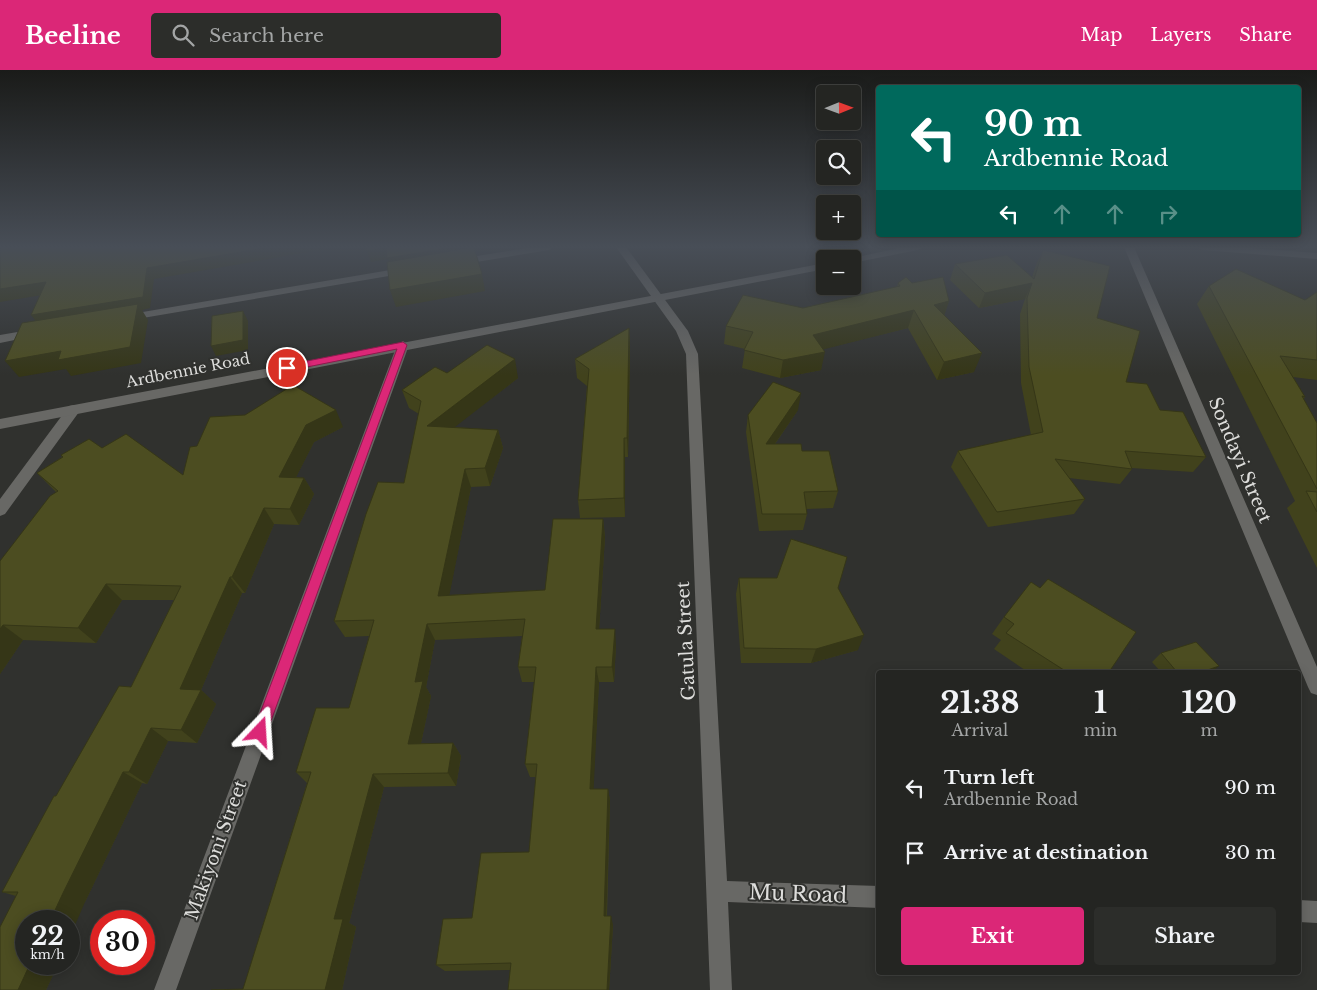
<!DOCTYPE html>
<meta charset="utf-8">
<style>
body{margin:0;font-family:"Libre Baskerville",serif;background:#2c2d2a;color:#f1f3f6;height:100vh;display:flex;flex-direction:column;font-size:19px;white-space:nowrap}
*{box-sizing:border-box;margin:0}
p{font-size:16px;color:#a3a5a5}
.icon{flex:none;width:28px;height:28px;fill:none;stroke:currentColor;stroke-width:2;stroke-linecap:round;stroke-linejoin:round}
.map{position:relative;flex:1;overflow:hidden}
.side{position:absolute;left:876px;top:600px;width:425px;height:305px;display:flex;flex-direction:column;background:#242522;border-radius:5px;box-shadow:0 2px 12px #0003,0 0 0 1px #414240}
.side>*{flex:none}
.guide{position:absolute;left:876px;top:15px;width:425px;height:152px;border-radius:5px;box-shadow:0 2px 12px #0003,0 0 0 1px #414240;background:#00695c;color:#fff;overflow:hidden}
.needle{width:32px;rotate:89deg}
.fabs{position:absolute;left:816px;top:15px;display:grid;gap:10px}
.fabs a{display:grid;place-items:center;width:45px;height:45px;border-radius:5px;background:#242522;box-shadow:0 2px 12px #0003,0 0 0 1px #414240;font-size:25px}
.speed{position:absolute;left:15px;top:840px;display:flex;gap:10px;font-size:25px;font-weight:700;text-align:center}
.speed>*{display:grid;place-content:center;width:65px;height:65px;border-radius:50%;background:#242522;box-shadow:0 2px 12px #0003,0 0 0 1px #414240;line-height:1}
.speed small{font-size:12px;font-weight:400}
.speed .limit{border:8px solid #d22;background:#fff;color:#111}
.pin{position:absolute;display:grid;place-items:center;width:42px;height:42px;color:#fff;margin:-21px;border:2px solid #fff;border-radius:50%;box-shadow:0 1px 5px #0007}
.me{position:absolute;width:55px;margin:-28px;rotate:20deg;stroke-linejoin:round;filter:drop-shadow(0 0 4px #0008)}
.turn{display:flex;align-items:center;gap:18px;height:105px;padding:0 25px;font-size:22px}
.turn .icon{width:65px;height:65px;stroke-width:2.5}
.turn b{display:block;font-size:35px;line-height:42px}
.lanes{display:flex;align-items:center;height:48px;padding:0 25px;background:#0003;justify-content:center;gap:25px;direction:ltr}
.lanes .off{opacity:.35}
.eta{display:flex;justify-content:space-evenly;align-items:center;height:85px;text-align:center}
.eta b{font-size:30px;font-weight:700;line-height:35px}
.action{display:flex;gap:10px;margin-top:auto;padding:10px 25px}
.action a{flex:1;height:58px;border-radius:5px;background:#db2777;color:#fff;font-size:20px;font-weight:700;line-height:58px;text-align:center}
.action a+a{background:#2c2d2a;color:#f1f3f6}
ul{padding:0;list-style:none}
li{display:flex;align-items:center;gap:15px;height:65px;padding:0 25px}
li div{flex:1}
li b{display:block;font-size:19px}
li em{font-style:normal}
header{display:flex;align-items:center;gap:30px;box-sizing:border-box;height:70px;padding:0 25px;background:#db2777;color:#fff}
header strong{font-size:24px}
nav{display:flex;gap:28px;margin-inline-start:auto;font-size:18px}
.search{width:350px;height:45px;background:#2c2d2a;display:flex;align-items:center;gap:12px;box-sizing:border-box;padding:0 18px;border-radius:5px;color:#a3a5a5;font-size:19px}
.map>svg:first-child{display:block}
.lines{fill:none;stroke-linecap:round;stroke-linejoin:round}
.street{fill:#686865;fill-rule:evenodd}
.secondary{fill:#686865;fill-rule:evenodd}
.wall{fill:#41421c}
.shaded-wall{fill:#353617}
.building{fill:#4c4d21;stroke:#353617}
.route{fill:#db2777;stroke:#8e194d}
.labels{text-anchor:middle;dominant-baseline:central;stroke-width:4;stroke-linejoin:round;paint-order:stroke}
.far-street-label{font-size:15px;fill:#dddddb;stroke:#30312e}
.street-label{font-size:18px;fill:#dddddb;stroke:#30312e}
.near-street-label{font-size:21px;fill:#dddddb;stroke:#30312e}
</style>
<header>
<strong>Beeline</strong>
<div class="search"><svg class="icon" aria-label="search" viewBox="0 0 24 24"><circle cx="10" cy="10" r="6"/><path d="M15 15l6 6"/></svg>Search here</div>
<nav><a>Map</a><a>Layers</a><a>Share</a></nav>
</header>
<div class="map">
<svg width="1317" height="920" viewBox="0 0 1317 920">
<rect width="100%" height="100%" fill="#30312e"/>
<g class="lines">
<path class="street" d="M 533,177 L 554,177 L 549,180 L 458,195 L 453,192 L 458,189 Z
M 616,177 L 626,177 L 688,261 L 698,284 L 727,811 L 879,816 L 879,838 L 728,832 L 732,920 L 710,920 L 686,284 L 676,261 Z
M 1124,177 L 1134,177 L 1317,597 L 1317,625 L 1311,623 L 1308,617 Z
M 408,197 L 412,198 L 413,200 L 412,202 L 125,251 L 119,248 L 125,245 Z
M 35,259 L 41,263 L 39,265 L 0,273 L 0,265 Z
M 403,271 L 409,275 L 176,920 L 154,920 L 397,275 Z
M 74,335 L 79,336 L 80,339 L 79,342 L 5,444 L 0,446 L 0,429 L 69,336 Z
M 1299,830 L 1317,831 L 1317,853 L 1299,852 Z"/>
<path class="secondary" d="M 904,177 L 923,177 L 918,180 L 852,193 L 852,189 L 848,189 Z
M 1197,177 L 1237,177 L 1317,183 L 1317,189 L 1202,180 Z
M 825,193 L 825,199 L 0,359 L 0,349 Z"/>
</g>
<path class="wall" d="M 1043,180 L 1097,248 L 1126,312 L 1160,340 L 1206,387 L 1193,402 L 1131,398 L 1132,399 L 1120,414 L 1069,408 L 1085,429 L 1074,444 L 988,457 L 951,397 L 958,381 L 1031,365 L 1021,313 L 1020,244 L 1025,229 L 979,238 L 950,210 L 955,194 L 1032,207 L 1036,195 Z
M 898,213 L 912,213 L 949,231 L 944,245 L 974,302 L 937,310 L 908,258 L 823,279 L 821,300 L 780,308 L 742,298 L 745,279 L 724,274 L 726,256 L 897,217 Z
M 1209,216 L 1305,230 L 1317,222 L 1317,310 L 1293,307 L 1305,327 L 1303,329 L 1317,353 L 1317,498 L 1287,438 L 1295,431 L 1197,234 Z
M 629,258 L 630,277 L 628,387 L 625,387 L 625,447 L 580,448 L 578,430 L 587,316 L 577,308 L 575,289 Z
M 447,303 L 518,308 L 454,357 L 498,360 L 503,378 L 490,416 L 471,417 L 449,525 L 545,520 L 603,449 L 605,467 L 599,559 L 616,575 L 614,612 L 599,612 L 593,719 L 608,719 L 610,731 L 607,846 L 613,855 L 609,920 L 508,920 L 510,900 L 445,901 L 436,895 L 472,848 L 529,782 L 536,707 L 530,707 L 525,694 L 534,612 L 522,612 L 518,597 L 522,566 L 435,570 L 426,617 L 431,626 L 421,673 L 453,673 L 461,686 L 456,716 L 384,717 L 349,853 L 356,857 L 342,920 L 211,920 L 243,919 L 307,713 L 296,702 L 349,638 L 369,566 L 345,567 L 334,551 L 404,413 L 419,344 L 409,338 L 402,320 Z
M 798,340 L 775,374 L 802,381 L 838,421 L 833,438 L 806,439 L 807,444 L 803,460 L 759,461 L 746,362 L 748,345 Z
M 343,357 L 314,372 L 296,407 L 304,408 L 314,424 L 299,455 L 274,454 L 245,523 L 242,523 L 201,620 L 216,634 L 197,673 L 168,671 L 147,714 L 142,713 L 85,832 L 26,894 L 58,894 L 46,920 L 0,920 L 16,826 L 2,822 L 56,726 L 131,617 L 174,530 L 122,530 L 96,573 L 23,570 L 0,604 L 0,491 L 56,422 L 37,403 L 62,387 L 61,385 L 102,378 L 183,405 Z
M 739,508 L 838,518 L 858,580 L 811,593 L 741,593 L 736,524 Z
M 1004,547 L 1109,602 L 1028,602 L 994,579 L 1001,570 L 992,564 Z
M 1161,583 L 1211,602 L 1161,602 L 1152,592 Z"/>
<path class="shaded-wall" d="M 270,177 L 337,177 L 154,209 L 150,238 L 142,240 L 148,250 L 141,293 L 71,306 L 66,299 L 19,307 L 5,291 L 40,256 L 31,245 L 147,198 Z
M 386,177 L 474,177 L 475,185 L 391,199 L 388,189 L 371,192 L 367,181 Z
M 482,204 L 485,221 L 396,237 L 390,220 Z
M 46,212 L 54,223 L 0,232 L 0,219 Z
M 1032,213 L 1025,229 L 979,238 L 985,223 Z
M 949,231 L 943,249 L 934,235 Z
M 914,240 L 908,258 L 809,283 L 813,265 Z
M 243,241 L 248,251 L 248,280 L 216,286 L 211,276 Z
M 629,258 L 630,277 L 628,387 L 627,368 Z
M 825,282 L 821,300 L 780,308 L 783,290 Z
M 982,283 L 974,302 L 937,310 L 944,292 Z
M 515,289 L 518,308 L 433,374 L 427,356 Z
M 801,323 L 798,340 L 763,391 L 766,374 Z
M 336,340 L 343,357 L 314,372 L 288,423 L 279,407 L 306,355 Z
M 498,360 L 503,378 L 490,416 L 485,398 Z
M 624,368 L 625,387 L 625,447 L 624,428 Z
M 465,399 L 471,417 L 446,542 L 438,526 Z
M 304,408 L 314,424 L 299,455 L 290,439 Z
M 264,438 L 274,454 L 245,523 L 232,507 Z
M 603,449 L 605,467 L 598,576 L 596,559 Z
M 230,507 L 242,523 L 201,620 L 216,634 L 197,673 L 181,660 L 180,619 Z
M 106,514 L 122,530 L 96,573 L 78,558 Z
M 427,554 L 435,570 L 426,617 L 431,626 L 418,687 L 408,674 L 415,612 Z
M 3,555 L 23,570 L 0,604 L 0,559 Z
M 615,559 L 616,575 L 614,612 L 612,597 Z
M 864,565 L 858,580 L 811,593 L 816,579 Z
M 1219,596 L 1211,602 L 1202,602 Z
M 596,597 L 599,612 L 593,731 L 590,719 Z
M 151,658 L 168,671 L 147,714 L 129,702 Z
M 453,673 L 461,686 L 456,716 L 448,703 Z
M 123,702 L 142,713 L 85,832 L 69,869 L 69,851 L 50,851 L 63,823 Z
M 373,704 L 384,717 L 349,853 L 356,857 L 342,920 L 325,920 L 334,849 Z
M 608,719 L 610,731 L 606,854 L 604,846 Z
M 611,846 L 613,855 L 609,920 L 607,920 Z
M 30,894 L 58,894 L 46,920 L 18,920 Z"/>
<path class="building" d="M 0,177 L 270,177 L 147,198 L 143,227 L 31,245 L 46,212 L 0,219 Z
M 366,177 L 455,177 L 387,188 L 386,177 L 367,181 Z
M 474,177 L 482,204 L 390,220 L 387,192 Z
M 1043,180 L 1110,196 L 1097,248 L 1140,261 L 1126,312 L 1147,314 L 1160,340 L 1183,342 L 1206,387 L 1125,381 L 1132,399 L 1055,389 L 1085,429 L 997,442 L 958,381 L 1043,362 L 1029,297 L 1027,228 L 1032,213 L 985,223 L 955,194 L 1007,185 L 1034,209 Z
M 1236,199 L 1305,230 L 1317,222 L 1317,290 L 1280,286 L 1305,327 L 1302,326 L 1317,353 L 1317,419 L 1209,216 Z
M 906,207 L 912,213 L 943,207 L 949,231 L 934,235 L 982,283 L 944,292 L 914,240 L 813,265 L 825,282 L 783,290 L 744,280 L 753,262 L 726,256 L 743,225 L 803,238 L 900,216 L 898,213 Z
M 138,234 L 130,277 L 58,290 L 61,281 L 5,291 L 22,253 Z
M 243,241 L 243,270 L 211,276 L 212,246 Z
M 629,258 L 627,368 L 624,368 L 624,428 L 578,430 L 589,299 L 575,289 Z
M 487,275 L 515,289 L 427,356 L 498,360 L 485,398 L 465,399 L 438,526 L 545,520 L 553,449 L 603,449 L 596,559 L 615,559 L 612,597 L 596,597 L 590,719 L 608,719 L 604,846 L 611,846 L 607,920 L 508,920 L 511,893 L 436,895 L 443,849 L 472,848 L 481,783 L 529,782 L 537,694 L 525,694 L 536,597 L 518,597 L 525,549 L 427,554 L 415,612 L 423,611 L 408,674 L 453,673 L 448,703 L 373,704 L 334,849 L 343,849 L 325,920 L 211,920 L 243,919 L 311,702 L 296,702 L 316,638 L 349,638 L 374,550 L 334,551 L 366,444 L 378,412 L 404,413 L 421,331 L 402,320 L 435,297 L 447,303 Z
M 773,312 L 801,323 L 766,374 L 801,374 L 802,381 L 829,381 L 838,421 L 804,422 L 807,444 L 762,444 L 748,345 Z
M 293,315 L 336,340 L 306,355 L 279,407 L 304,408 L 290,439 L 264,438 L 232,507 L 230,507 L 180,619 L 201,620 L 181,660 L 151,658 L 129,702 L 123,702 L 63,823 L 50,851 L 26,851 L 26,894 L 30,894 L 18,920 L 0,920 L 0,857 L 18,822 L 2,822 L 54,726 L 56,726 L 119,616 L 131,617 L 181,516 L 106,514 L 78,558 L 3,555 L 0,559 L 0,491 L 50,426 L 58,421 L 37,403 L 63,387 L 61,385 L 89,369 L 102,378 L 126,364 L 183,405 L 190,377 L 197,376 L 210,347 L 245,345 Z
M 1306,421 L 1317,422 L 1317,442 Z
M 791,469 L 847,487 L 838,518 L 864,565 L 816,579 L 744,578 L 739,508 L 777,508 Z
M 1048,509 L 1136,562 L 1109,602 L 1067,602 L 1006,563 L 1014,554 L 1004,547 L 1031,512 L 1040,518 Z
M 1196,572 L 1219,596 L 1202,602 L 1177,602 L 1161,583 Z"/>
<linearGradient id="sky" x2="0" y2="1"><stop stop-color="#1a1b19"/><stop offset="0.58" stop-color="#484e57"/><stop offset="1" stop-color="#484e57" stop-opacity="0"/></linearGradient>
<rect width="1317" height="305" fill="url(#sky)"/>
<path class="route" d="M 403,272 L 407,275 L 267,662 L 265,667 L 260,669 L 255,667 L 253,662 L 397,279 L 287,301 L 282,298 L 287,295 Z"/>
<g class="labels">
<g class="far-street-label">
<text transform="translate(188 300) rotate(-11)">Ardbennie Road</text>
</g>
<g class="street-label">
<text transform="translate(1240 390) rotate(67)">Sondayi Street</text>
<text transform="translate(686 571) rotate(-93)">Gatula Street</text>
<text transform="translate(216 780) rotate(-70)">Makiyoni Street</text>
</g>
<g class="near-street-label">
<text transform="translate(798 824) rotate(2)">Mu Road</text>
</g>
</g>
</svg>
<div class="fabs">
<a><svg class="needle" viewBox="-14 -14 28 28"><path d="M0-13l5 13h-10z" fill="#e53935"/><path d="M0 13l5-13h-10z" fill="#a3a5a5"/></svg></a>
<a><svg class="icon" aria-label="search" viewBox="0 0 24 24"><circle cx="10" cy="10" r="6"/><path d="M15 15l6 6"/></svg></a>
<a>+</a>
<a>−</a>
</div>
<div class="speed"><div>22<small>km/h</small></div><div class="limit">30</div></div>
<div class="pin" style="left:287px;top:298px;background:#d93025"><svg class="icon" aria-label="arrive" viewBox="0 0 24 24"><path d="M6 21V4h12l-3 4 3 4H6"/></svg></div>
<svg class="me" style="left:260px;top:662px" viewBox="-20 -20 40 40"><path d="M0-17L14 15 0 8-14 15z" fill="#db2777" stroke="#fff" stroke-width="4"/></svg>
<div class="guide">
<div class="turn"><svg class="icon" aria-label="left" viewBox="0 0 24 24"><path d="M17 20v-9H6M10 6l-5 5 5 5"/></svg><div><b>90 m</b>Ardbennie Road</div></div>
<div class="lanes"><svg class="icon" aria-label="left" viewBox="0 0 24 24"><path d="M17 20v-9H6M10 6l-5 5 5 5"/></svg><svg class="icon off" aria-label="ahead" viewBox="0 0 24 24"><path d="M12 20V5M6 11l6-6 6 6"/></svg><svg class="icon off" aria-label="ahead" viewBox="0 0 24 24"><path d="M12 20V5M6 11l6-6 6 6"/></svg><svg class="icon off" aria-label="right" viewBox="0 0 24 24"><path d="M7 20v-9h11M14 6l5 5-5 5"/></svg></div>
</div>
<section class="side">
<div class="eta">
<div><b>21:38</b><p>Arrival</p></div>
<div><b>1</b><p>min</p></div>
<div><b>120</b><p>m</p></div>
</div>
<ul>
<li><svg class="icon" aria-label="left" viewBox="0 0 24 24"><path d="M17 20v-9H6M10 6l-5 5 5 5"/></svg><div><b>Turn left</b><p>Ardbennie Road</p></div><em>90 m</em></li>
<li><svg class="icon" aria-label="arrive" viewBox="0 0 24 24"><path d="M6 21V4h12l-3 4 3 4H6"/></svg><div><b>Arrive at destination</b></div><em>30 m</em></li>
</ul>
<div class="action"><a>Exit</a><a>Share</a></div>
</section>
</div>
